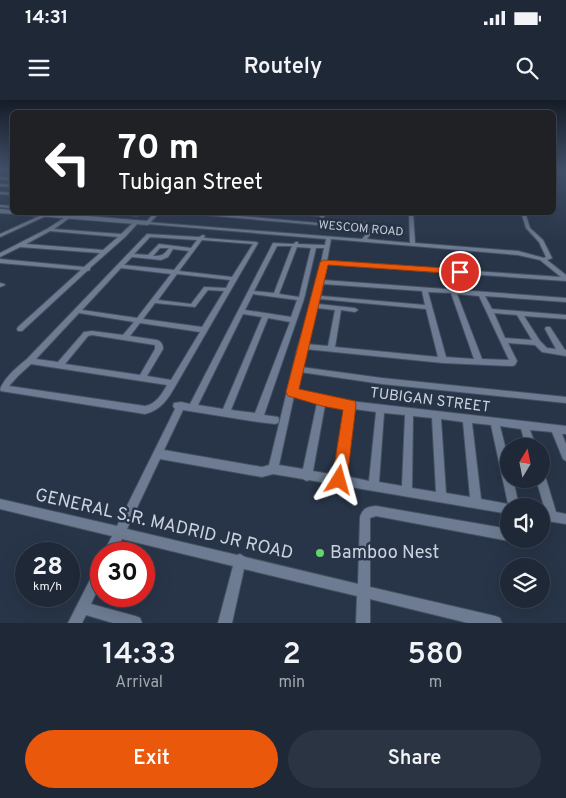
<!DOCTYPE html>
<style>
body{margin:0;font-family:Overpass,sans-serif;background:#2b3442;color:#f1f3f6;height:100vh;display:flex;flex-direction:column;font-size:19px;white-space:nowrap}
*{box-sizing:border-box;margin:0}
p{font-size:16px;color:#a1a6ad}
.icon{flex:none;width:28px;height:28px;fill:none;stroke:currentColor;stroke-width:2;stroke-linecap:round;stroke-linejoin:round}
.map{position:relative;height:523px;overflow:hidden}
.sheet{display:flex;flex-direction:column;background:#1e2836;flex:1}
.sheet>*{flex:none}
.top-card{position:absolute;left:10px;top:10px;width:546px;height:105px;border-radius:8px;box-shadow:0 5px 20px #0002,0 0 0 1px #3c4451;background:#202124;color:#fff;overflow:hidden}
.needle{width:32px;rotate:10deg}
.controls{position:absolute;left:500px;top:338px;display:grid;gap:10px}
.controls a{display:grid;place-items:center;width:50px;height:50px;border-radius:50%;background:#1e2836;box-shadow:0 5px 20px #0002,0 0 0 1px #3c4451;font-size:25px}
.speed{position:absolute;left:15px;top:442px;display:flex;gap:10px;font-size:25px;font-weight:700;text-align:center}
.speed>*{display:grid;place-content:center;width:65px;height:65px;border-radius:50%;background:#1e2836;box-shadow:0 5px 20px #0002,0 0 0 1px #3c4451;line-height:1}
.speed small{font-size:12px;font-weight:400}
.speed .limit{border:8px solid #d22;background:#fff;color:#111}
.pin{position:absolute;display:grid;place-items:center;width:42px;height:42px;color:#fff;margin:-21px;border:2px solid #fff;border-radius:50%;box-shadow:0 1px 5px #0007}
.me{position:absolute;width:55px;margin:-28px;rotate:8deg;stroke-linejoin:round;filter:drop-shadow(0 0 4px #0008)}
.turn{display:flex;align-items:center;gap:18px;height:105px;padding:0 25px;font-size:22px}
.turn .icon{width:65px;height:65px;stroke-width:2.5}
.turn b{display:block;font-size:35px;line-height:42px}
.eta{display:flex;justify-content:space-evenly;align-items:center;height:85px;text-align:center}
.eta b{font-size:30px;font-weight:600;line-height:35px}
.cta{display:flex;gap:10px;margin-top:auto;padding:10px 25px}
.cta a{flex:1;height:58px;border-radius:30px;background:#ea580c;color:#fff;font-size:20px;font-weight:600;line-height:58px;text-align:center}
.cta a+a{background:#2b3442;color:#f1f3f6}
.status{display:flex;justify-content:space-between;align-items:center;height:35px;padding:0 25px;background:#1e2836;direction:ltr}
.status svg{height:14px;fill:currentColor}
header{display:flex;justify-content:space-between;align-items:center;height:65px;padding:0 25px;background:#1e2836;font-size:22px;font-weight:600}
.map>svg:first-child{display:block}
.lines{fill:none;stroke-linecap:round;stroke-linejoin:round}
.minor-casing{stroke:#455060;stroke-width:2}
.tertiary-casing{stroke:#455060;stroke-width:2}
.minor{fill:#6d7c92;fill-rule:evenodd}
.tertiary{fill:#6d7c92;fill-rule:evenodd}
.route{fill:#ea580c;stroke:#983908}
.poi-dot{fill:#62d469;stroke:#283548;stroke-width:2}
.labels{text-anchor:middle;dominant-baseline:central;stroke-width:5;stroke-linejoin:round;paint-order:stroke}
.far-street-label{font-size:12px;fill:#cbd3df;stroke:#283548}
.street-label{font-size:15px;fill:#cbd3df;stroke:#283548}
.near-street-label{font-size:18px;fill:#cbd3df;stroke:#283548}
.near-poi-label{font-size:18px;fill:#cbd3df;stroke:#283548;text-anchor:start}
</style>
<div class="status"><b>14:31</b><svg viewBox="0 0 49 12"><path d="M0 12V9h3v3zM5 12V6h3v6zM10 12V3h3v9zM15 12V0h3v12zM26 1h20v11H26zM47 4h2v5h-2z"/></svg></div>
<header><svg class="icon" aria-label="menu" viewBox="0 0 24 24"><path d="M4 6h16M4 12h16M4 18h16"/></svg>Routely<svg class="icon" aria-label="search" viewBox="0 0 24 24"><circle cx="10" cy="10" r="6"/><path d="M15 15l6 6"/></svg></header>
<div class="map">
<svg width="566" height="523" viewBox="0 0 566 523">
<rect width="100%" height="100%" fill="#283548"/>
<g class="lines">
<defs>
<path id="minor" d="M 0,77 L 12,78 L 12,80 L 0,79 Z
M 0,84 L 12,85 L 12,87 L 0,86 Z
M 0,92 L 12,93 L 12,95 L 0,94 Z
M 0,105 L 12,106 L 12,108 L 0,107 Z
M 102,112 L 136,114 L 145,112 L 137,116 Z
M 169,112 L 193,112 L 318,123 L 319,122 L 320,116 L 280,112 L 321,114 L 321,112 L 325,112 L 323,123 L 318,125 Z
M 409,112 L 413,112 L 415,143 L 518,151 L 544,158 L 546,157 L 539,142 L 526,128 L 521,112 L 525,112 L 530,128 L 543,140 L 552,158 L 547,160 L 566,175 L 566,181 L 326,164 L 323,180 L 566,198 L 566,202 L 485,196 L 492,209 L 566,215 L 566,219 L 524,216 L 540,241 L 547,248 L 556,249 L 545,229 L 546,227 L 550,227 L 565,250 L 566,250 L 566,256 L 542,252 L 535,245 L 508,243 L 517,261 L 515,265 L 512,266 L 443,263 L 305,249 L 301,267 L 382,278 L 566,297 L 566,303 L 382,284 L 300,272 L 296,290 L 322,298 L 350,301 L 566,326 L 566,334 L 562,334 L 566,344 L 566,361 L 563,359 L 552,332 L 530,330 L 536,346 L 526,346 L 521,329 L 500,326 L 509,362 L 509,379 L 513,379 L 519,406 L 509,406 L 509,414 L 309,380 L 307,381 L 303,379 L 273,374 L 262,377 L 160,359 L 127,429 L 237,455 L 240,454 L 245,457 L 358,484 L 360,417 C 363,408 367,407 376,406 L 509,429 L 509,439 L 513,439 L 509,441 L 376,416 L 370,418 L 370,487 L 495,516 L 500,518 L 502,523 L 468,523 L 370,499 L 370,523 L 356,523 L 357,496 L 244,469 L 232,523 L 218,523 L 233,466 L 122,439 L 115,454 L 103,454 L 112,436 L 0,409 L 0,399 L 117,426 L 175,309 L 173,306 L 174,303 L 181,302 L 190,304 L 273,143 L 293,144 L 296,142 L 298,142 L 298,144 L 325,145 L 326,139 L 148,124 L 146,124 L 146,122 L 362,139 L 368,132 L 363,123 L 365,122 L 367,122 L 372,132 L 367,139 L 410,143 ZM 331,139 L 518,155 L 540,160 L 561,177 L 327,161 ZM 277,146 L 292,146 L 274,193 L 254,191 ZM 297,147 L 311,148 L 299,197 L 279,194 ZM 316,148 L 324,148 L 314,196 L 313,197 L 314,198 L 298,246 L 269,365 L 262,367 L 164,350 L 183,310 L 258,322 L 275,324 L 278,323 L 279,320 L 278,317 L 264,315 L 304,199 ZM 323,184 L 422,191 L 425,205 L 321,196 ZM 428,192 L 451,193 L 474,259 L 446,257 ZM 253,194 L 297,200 L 291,217 L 245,210 ZM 457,194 L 479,196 L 509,260 L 482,259 ZM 320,199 L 426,209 L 438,257 L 335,247 L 341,210 L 355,212 L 358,210 L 355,208 L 318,204 ZM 317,208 L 335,210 L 328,246 L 306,244 ZM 494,213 L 517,215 L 532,240 L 505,238 ZM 243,214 L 262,217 L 223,309 L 198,305 ZM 268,218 L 290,222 L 255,313 L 231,310 ZM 294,296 L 317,303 L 303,369 L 279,365 ZM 325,305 L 345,308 L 335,375 L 313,371 ZM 354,309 L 376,312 L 369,381 L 345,376 ZM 384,313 L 405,315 L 402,386 L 379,382 ZM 413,316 L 432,318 L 436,392 L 412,388 ZM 441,319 L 463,322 L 470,397 L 446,393 ZM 472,323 L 491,325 L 508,404 L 481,399 Z
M 44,114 L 48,115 L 0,137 L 0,134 Z
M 67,116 L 71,117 L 54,129 L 121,134 L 135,121 L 139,122 L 125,137 L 90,168 L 90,170 L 87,171 L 22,231 L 18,231 L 17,229 L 18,227 L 81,170 L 0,163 L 0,159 L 84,167 L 100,153 L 20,147 L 0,157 L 0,153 L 47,129 ZM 50,131 L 118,137 L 103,150 L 26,144 Z
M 147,134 L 199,137 L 203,135 L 205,136 L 204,138 L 256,142 L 258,143 L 176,285 C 168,299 161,310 145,314 L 1,291 L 0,289 C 6,276 16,268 27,259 ZM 150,137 L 197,140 L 191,148 L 159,144 L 148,155 L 134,154 ZM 202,140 L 253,144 L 232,177 L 179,171 ZM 160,148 L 169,148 C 164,155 162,156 153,156 ZM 173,149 L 189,151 L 174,170 L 124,165 L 132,157 L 161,160 L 168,157 ZM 121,168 L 171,174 L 137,218 L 82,210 ZM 177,174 L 230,180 L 226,188 L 204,187 L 191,204 L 158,200 ZM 208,190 L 224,191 L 202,227 L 143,219 L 155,203 L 195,207 ZM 79,213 L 134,222 L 123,235 L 92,231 L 84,232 L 58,262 L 36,259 ZM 140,223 L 200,232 L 171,280 L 147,276 L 163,249 C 163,245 162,242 157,240 L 130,236 ZM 92,235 L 155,245 L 155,249 L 140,275 L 65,264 L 88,236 ZM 31,264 L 167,285 C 162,294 156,304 145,306 L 9,286 L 18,276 Z
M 0,183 L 4,184 L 5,185 L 0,187 Z
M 541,374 L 545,375 L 546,379 L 556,412 L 566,414 L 566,424 L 541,420 L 541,410 L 545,410 L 536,379 L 541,379 Z
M 101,464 L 101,482 L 91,504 L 135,516 L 140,518 L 142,523 L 113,523 L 86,515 L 82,523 L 68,523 L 97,466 Z"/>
<path id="tertiary" d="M 0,109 L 12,110 L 12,112 L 40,112 L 147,121 L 155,112 L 160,112 L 148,125 L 0,113 Z"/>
</defs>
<use href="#minor" class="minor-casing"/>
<use href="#tertiary" class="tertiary-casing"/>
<use href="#minor" class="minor"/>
<use href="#tertiary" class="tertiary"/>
</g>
<linearGradient id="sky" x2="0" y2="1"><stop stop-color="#161d28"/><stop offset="0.49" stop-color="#42516a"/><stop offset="1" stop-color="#42516a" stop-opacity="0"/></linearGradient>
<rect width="566" height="143" fill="url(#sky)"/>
<path class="route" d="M 324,160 L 460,169 L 464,172 L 460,174 L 328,165 L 299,289 L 355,301 L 356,305 L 347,380 L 345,385 L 339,387 L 334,385 L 332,380 L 343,310 L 322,306 L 292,297 L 288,296 L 286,292 L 320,162 Z"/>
<circle class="poi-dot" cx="320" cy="453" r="5"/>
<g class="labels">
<g class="far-street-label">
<text transform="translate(361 129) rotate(5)">WESCOM ROAD</text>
</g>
<g class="street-label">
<text transform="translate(430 301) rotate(7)">TUBIGAN STREET</text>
</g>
<g class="near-street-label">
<text transform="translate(164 425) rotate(13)">GENERAL S.R. MADRID JR ROAD</text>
</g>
<g class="near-poi-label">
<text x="330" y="453">Bamboo Nest</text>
</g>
</g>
</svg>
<div class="controls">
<a><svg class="needle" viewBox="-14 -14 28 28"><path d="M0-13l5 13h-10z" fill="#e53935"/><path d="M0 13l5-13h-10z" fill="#a1a6ad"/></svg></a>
<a><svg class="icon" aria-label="sound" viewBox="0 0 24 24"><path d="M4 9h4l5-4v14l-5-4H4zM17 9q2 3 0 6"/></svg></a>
<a><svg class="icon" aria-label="layers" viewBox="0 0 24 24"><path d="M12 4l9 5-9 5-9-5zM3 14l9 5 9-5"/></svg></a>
</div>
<div class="speed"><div>28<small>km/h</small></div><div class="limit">30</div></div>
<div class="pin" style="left:460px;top:172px;background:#d93025"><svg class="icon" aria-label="arrive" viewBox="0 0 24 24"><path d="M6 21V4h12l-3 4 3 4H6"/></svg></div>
<svg class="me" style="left:339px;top:380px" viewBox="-20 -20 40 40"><path d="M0-17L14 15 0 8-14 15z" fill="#ea580c" stroke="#fff" stroke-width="4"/></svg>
<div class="top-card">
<div class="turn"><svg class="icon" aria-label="left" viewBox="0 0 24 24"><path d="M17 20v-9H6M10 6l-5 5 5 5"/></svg><div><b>70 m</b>Tubigan Street</div></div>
</div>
</div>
<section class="sheet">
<div class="eta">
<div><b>14:33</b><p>Arrival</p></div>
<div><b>2</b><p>min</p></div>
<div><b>580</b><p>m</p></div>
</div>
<div class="cta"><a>Exit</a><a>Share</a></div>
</section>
